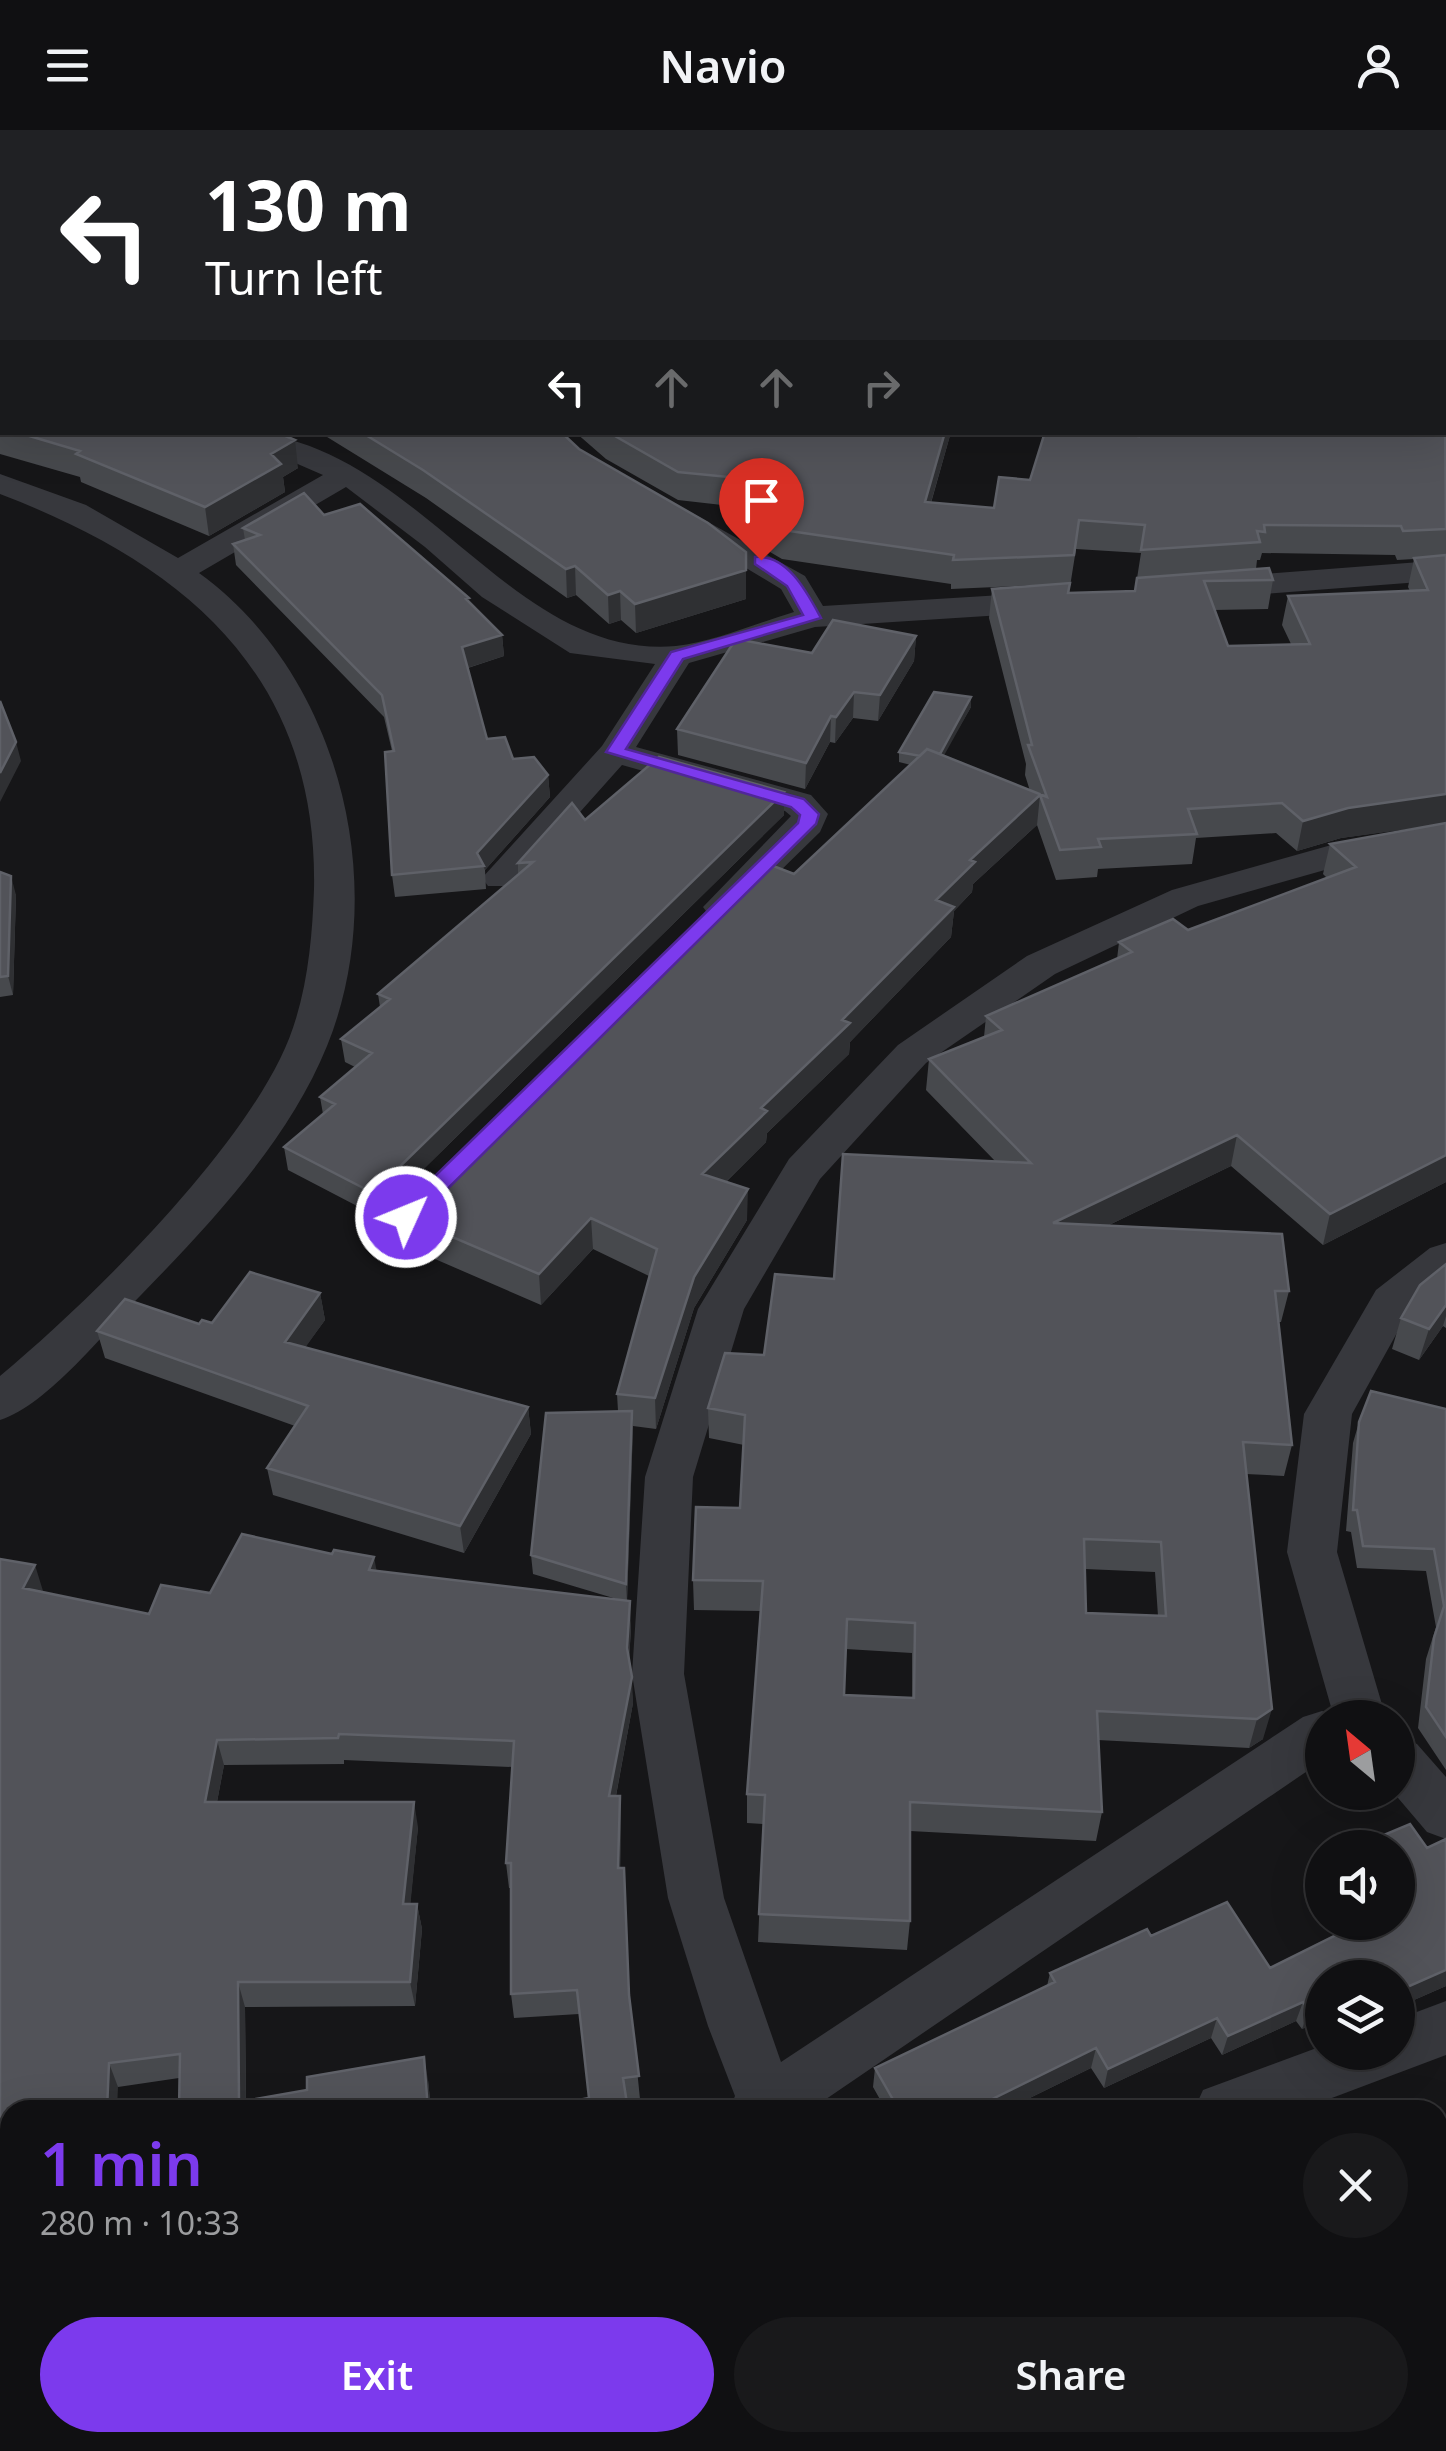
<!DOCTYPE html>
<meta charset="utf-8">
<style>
body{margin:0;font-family:"Noto Sans",sans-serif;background:#19191b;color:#f1f3f6;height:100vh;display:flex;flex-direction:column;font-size:38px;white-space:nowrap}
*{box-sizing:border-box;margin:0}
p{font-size:32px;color:#9c9d9f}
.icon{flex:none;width:55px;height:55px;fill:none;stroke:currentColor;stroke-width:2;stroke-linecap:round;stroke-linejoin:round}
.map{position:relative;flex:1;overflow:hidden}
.details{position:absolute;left:0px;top:1970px;width:1448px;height:352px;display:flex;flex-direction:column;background:#101012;border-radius:30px 30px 0 0;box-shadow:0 10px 40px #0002,0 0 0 2px #303032}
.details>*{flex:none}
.hud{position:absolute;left:0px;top:0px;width:1448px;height:305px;box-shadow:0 10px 40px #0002,0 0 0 2px #303032;background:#202124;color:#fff;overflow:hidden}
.needle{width:65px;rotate:331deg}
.fabs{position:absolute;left:1305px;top:1570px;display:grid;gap:20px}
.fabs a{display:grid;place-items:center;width:110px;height:110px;border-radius:50%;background:#101012;box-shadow:0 10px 40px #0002,0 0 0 2px #303032;font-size:50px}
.pin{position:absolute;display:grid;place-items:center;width:85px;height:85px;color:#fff;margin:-102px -42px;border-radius:50% 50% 50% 0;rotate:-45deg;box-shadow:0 0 10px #0007}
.pin .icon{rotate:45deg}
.me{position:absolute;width:110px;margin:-55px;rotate:46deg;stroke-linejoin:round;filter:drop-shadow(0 0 8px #0008)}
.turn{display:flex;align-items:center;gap:35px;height:210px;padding:0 40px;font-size:45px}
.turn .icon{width:130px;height:130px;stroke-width:2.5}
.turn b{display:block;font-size:70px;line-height:85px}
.lanes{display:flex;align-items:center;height:95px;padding:0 40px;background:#0003;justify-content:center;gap:50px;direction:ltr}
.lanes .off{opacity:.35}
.round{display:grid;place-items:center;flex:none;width:105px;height:105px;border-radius:52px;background:#19191b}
.summary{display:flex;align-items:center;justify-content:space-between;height:170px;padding:0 40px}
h1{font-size:60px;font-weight:600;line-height:75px;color:#7c3aed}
.action{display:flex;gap:20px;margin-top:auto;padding:20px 40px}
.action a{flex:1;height:115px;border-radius:60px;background:#7c3aed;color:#fff;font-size:40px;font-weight:600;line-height:115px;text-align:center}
.action a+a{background:#19191b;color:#f1f3f6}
header{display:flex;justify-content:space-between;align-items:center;height:130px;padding:0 40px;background:#101012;font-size:45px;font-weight:600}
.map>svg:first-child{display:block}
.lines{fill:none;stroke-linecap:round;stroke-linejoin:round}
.street{fill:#37383d;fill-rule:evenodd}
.wall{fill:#47494d;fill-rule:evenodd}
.shaded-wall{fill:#2f3033}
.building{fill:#525359;stroke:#5f6168;stroke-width:2.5;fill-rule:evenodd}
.route{fill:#7c3aed;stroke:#51269a;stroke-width:2.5}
</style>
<header><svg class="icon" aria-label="menu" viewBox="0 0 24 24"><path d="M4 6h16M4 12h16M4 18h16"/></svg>Navio<svg class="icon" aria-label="person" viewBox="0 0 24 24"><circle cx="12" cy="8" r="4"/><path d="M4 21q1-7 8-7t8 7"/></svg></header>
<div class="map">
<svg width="1446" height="2321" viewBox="0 0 1446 2321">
<rect width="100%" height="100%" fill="#161618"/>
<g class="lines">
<path class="street" d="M 1445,151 L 1446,151 L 1446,167 L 1445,167 Z
M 234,302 C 413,302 506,531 676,516 C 714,512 757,493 794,482 L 781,459 L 681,399 L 676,392 L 692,383 L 805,446 L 823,476 L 1049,462 L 1065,472 L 1049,482 L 815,497 L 689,533 L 636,617 L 811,665 L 828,684 L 820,702 L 735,785 L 709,785 L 703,777 L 791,686 L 785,681 L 622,635 L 514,756 L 488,756 L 482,748 L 602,616 L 655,534 L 570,523 L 482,467 L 425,417 L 346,357 L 199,443 C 340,545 392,756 327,916 C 289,1010 211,1093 141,1165 C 105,1201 48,1275 0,1290 L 0,1246 C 91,1170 228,1034 280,929 C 306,877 312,816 314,759 C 318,546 186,435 0,364 L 0,344 L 86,375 L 178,428 L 323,345 L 238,308 Z
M 1446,430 L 1446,450 L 1213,468 L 1197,458 L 1213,448 Z
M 1446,696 L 1446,718 L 1346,734 L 1198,776 L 1055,844 L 926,933 L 820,1049 L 744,1179 L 693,1347 L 684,1544 L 724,1768 L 781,1932 L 1303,1587 L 1322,1581 L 1333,1584 L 1287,1422 L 1304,1284 L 1376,1160 L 1430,1118 L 1446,1113 L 1446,1153 L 1408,1183 L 1352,1284 L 1337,1422 L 1386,1588 L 1322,1588 L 1322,1631 L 810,1980 L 729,1980 L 735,1966 L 708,1896 L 668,1768 L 632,1544 L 645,1347 L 698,1179 L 789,1029 L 898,915 L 1027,826 L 1172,760 L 1342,712 Z
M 1398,1607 L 1417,1614 L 1446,1647 L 1446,1709 L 1427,1702 L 1393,1662 L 1398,1662 Z
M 1446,1871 L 1446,1925 L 1300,1980 L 1194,1980 L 1203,1960 L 1322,1916 L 1322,1922 L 1398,1922 L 1398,1889 Z
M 10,2227 L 10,2291 L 0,2293 L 0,2229 Z
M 235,2312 L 329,2312 L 325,2321 L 231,2321 Z
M 681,2312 L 747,2312 L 743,2321 L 677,2321 Z
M 955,2312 L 1024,2312 L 1028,2321 L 959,2321 Z"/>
</g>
<path class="wall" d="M 0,0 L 2,2 L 2,302 L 276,302 L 298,338 L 283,347 L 285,362 L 209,406 L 81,352 L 80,347 L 0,324 Z
M 1246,0 L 1332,0 L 1324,2 L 1252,2 Z
M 1416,0 L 1446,0 L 1446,14 L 1445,2 L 1422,2 Z
M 1446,270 L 1446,1052 L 1323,1115 L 1231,1036 L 1107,1096 L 1289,1161 L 1281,1192 L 1278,1192 L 1292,1315 L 1284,1346 L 1246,1344 L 1263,1609 L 1249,1618 L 1098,1610 L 1102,1682 L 1096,1711 L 910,1701 L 910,1791 L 907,1820 L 758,1812 L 763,1694 L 747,1693 L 747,1664 L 760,1481 L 694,1480 L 693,1450 L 740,1378 L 744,1315 L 709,1308 L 708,1278 L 764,1225 L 834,1149 L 995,1031 L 926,960 L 929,929 L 984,907 L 986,886 L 1117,829 L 1119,812 L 1188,800 L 1327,748 L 1323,744 L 1330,714 L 1433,695 L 1341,708 L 1297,721 L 1276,703 L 1196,708 L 1192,734 L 1098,739 L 1097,747 L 1056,750 L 1037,695 L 973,754 L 972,762 L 954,781 L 951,807 L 850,912 L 849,924 L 767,1003 L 766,1012 L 726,1052 L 747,1090 L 694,1178 L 656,1299 L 633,1296 L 627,1471 L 631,1498 L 629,1531 L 633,1573 L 616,1666 L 620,1666 L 621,1692 L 620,1738 L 630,1870 L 640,1969 L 627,1971 L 589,1968 L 579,1884 L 514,1888 L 511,1864 L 511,1758 L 509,1758 L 506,1733 L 513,1637 L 344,1630 L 344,1634 L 224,1635 L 217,1672 L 418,1697 L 410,1774 L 417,1774 L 422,1799 L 415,1876 L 245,1877 L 246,1971 L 428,1950 L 431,1980 L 179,1980 L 179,1948 L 118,1957 L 10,1980 L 10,2030 L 0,2028 L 0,1429 L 43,1462 L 149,1484 L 210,1463 L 377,1441 L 620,1470 L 533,1444 L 531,1425 L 618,1281 L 617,1264 L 649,1146 L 593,1119 L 541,1175 L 405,1116 L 401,1085 L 794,744 L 911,635 L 899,632 L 899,622 L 971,567 L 971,577 L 943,625 L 1030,661 L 1025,645 L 1026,634 L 989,488 L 992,459 L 1037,455 L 951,459 L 951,454 L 782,429 L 770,422 L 771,393 L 776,381 L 678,370 L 606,329 L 575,302 L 951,302 L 931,373 L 994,378 L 1030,350 L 1139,306 L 1445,302 ZM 1076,419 L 1141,423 L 1135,461 L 1069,463 ZM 1262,423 L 1395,425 L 1397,430 L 1414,429 L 1408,457 L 1410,461 L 1288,466 L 1282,495 L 1291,514 L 1228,516 L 1214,480 L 1268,479 L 1273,450 L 1256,439 L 1257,430 L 1260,430 ZM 1085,1439 L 1155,1442 L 1158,1486 L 1086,1483 ZM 846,1519 L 912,1523 L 912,1568 L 844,1565 Z
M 319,302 L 561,302 L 746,469 L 636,503 L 621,490 L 609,494 L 576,465 L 567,468 L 426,368 Z
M 324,385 L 470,473 L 502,505 L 504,526 L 468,538 L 487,609 L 513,629 L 548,645 L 550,667 L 485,740 L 486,759 L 395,767 L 392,745 L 392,621 L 384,587 L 236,435 L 233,414 L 245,410 L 243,398 Z
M 916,506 L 914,531 L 878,591 L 853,588 L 835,613 L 830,612 L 805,659 L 678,625 L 677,599 L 812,523 Z
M 784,685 L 389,1073 L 382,1089 L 288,1040 L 284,1017 L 323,984 L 320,967 L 355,937 L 345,932 L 341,909 L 380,877 L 378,864 L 518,744 L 518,733 L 585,690 Z
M 0,742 L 16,765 L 13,865 L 0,867 Z
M 1446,1134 L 1446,1198 L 1443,1196 L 1419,1230 L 1392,1219 L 1401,1188 Z
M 320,1163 L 325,1190 L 305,1217 L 528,1277 L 531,1304 L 464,1423 L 273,1365 L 267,1338 L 295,1296 L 105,1228 L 97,1201 L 212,1193 Z
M 1446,1279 L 1446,1640 L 1418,1598 L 1426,1529 L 1436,1497 L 1426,1441 L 1357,1438 L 1351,1402 L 1346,1401 L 1353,1313 L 1359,1292 Z
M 1446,1709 L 1446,1856 L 1398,1877 L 1398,1848 L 1322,1848 L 1322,1889 L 1302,1899 L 1296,1891 L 1222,1925 L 1211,1908 L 1104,1958 L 1091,1938 L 1005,1980 L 886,1980 L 873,1957 L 875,1938 L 1047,1856 L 1050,1843 L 1151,1806 L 1270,1838 L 1336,1805 L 1328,1792 L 1398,1792 L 1427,1718 Z
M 1322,1730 L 1322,1785 L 1303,1756 L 1310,1736 Z
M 0,2042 L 10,2042 L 10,2218 L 0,2219 Z"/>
<path class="shaded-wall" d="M 1284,0 L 1332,0 L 1324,2 L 1283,2 Z
M 945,302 L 951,302 L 923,400 L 925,372 Z
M 295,310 L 298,338 L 283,347 L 285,362 L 209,406 L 205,377 L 271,324 Z
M 575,436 L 576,465 L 567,468 L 566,439 Z
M 746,440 L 746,469 L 636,503 L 635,474 Z
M 620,461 L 621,490 L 609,494 L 608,465 Z
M 502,505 L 504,526 L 464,539 L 462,517 Z
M 916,506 L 914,531 L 878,591 L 880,565 Z
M 854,562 L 853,588 L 835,613 L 836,587 Z
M 971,567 L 971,577 L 936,640 L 936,630 Z
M 831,586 L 830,612 L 805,659 L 806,633 Z
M 16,612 L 21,631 L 0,672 L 0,643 Z
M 548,645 L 550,667 L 485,740 L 477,723 Z
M 784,662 L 784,685 L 389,1073 L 382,1089 L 379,1066 L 386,1050 Z
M 1446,664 L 1446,694 L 1341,708 L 1297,721 L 1303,691 L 1348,678 Z
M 1040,665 L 1037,695 L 973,754 L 972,762 L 954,781 L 951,807 L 850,912 L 849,924 L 767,1003 L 766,1012 L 702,1075 L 702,1044 L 842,890 L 936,770 L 970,730 Z
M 11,746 L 16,765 L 13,865 L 8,846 Z
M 1237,1005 L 1231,1036 L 1049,1124 L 1053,1093 Z
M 1446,1025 L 1446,1052 L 1323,1115 L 1330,1084 Z
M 748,1059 L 747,1090 L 694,1178 L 656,1299 L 655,1268 L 694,1147 Z
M 591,1088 L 593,1119 L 541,1175 L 539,1144 Z
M 320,1163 L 325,1190 L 290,1239 L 285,1212 Z
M 1446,1175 L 1446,1186 L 1443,1196 L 1419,1230 L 1429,1199 Z
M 528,1277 L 531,1304 L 464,1423 L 460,1396 Z
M 632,1281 L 633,1299 L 627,1472 L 626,1454 Z
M 374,1427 L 379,1453 L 369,1440 Z
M 35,1435 L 43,1461 L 23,1458 Z
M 630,1471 L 631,1498 L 628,1544 L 627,1518 Z
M 632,1547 L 633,1573 L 611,1692 L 609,1666 Z
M 1272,1579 L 1263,1609 L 1249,1618 L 1257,1589 Z
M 217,1610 L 224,1635 L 212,1698 L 205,1672 Z
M 620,1666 L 621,1692 L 620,1763 L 618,1738 Z
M 414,1672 L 418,1697 L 408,1799 L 403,1774 Z
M 417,1774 L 422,1799 L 415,1876 L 410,1852 Z
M 1446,1840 L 1446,1856 L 1398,1877 L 1398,1861 Z
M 238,1852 L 245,1877 L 246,1980 L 239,1972 Z
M 1303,1872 L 1296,1891 L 1222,1925 L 1228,1906 Z
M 1322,1873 L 1322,1889 L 1302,1899 L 1309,1880 Z
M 1217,1888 L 1211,1908 L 1104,1958 L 1108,1939 Z
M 1096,1918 L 1091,1938 L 1005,1980 L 970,1980 Z
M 424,1927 L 428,1950 L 431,1980 L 428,1980 Z
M 109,1933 L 118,1957 L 117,1980 L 107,1980 Z
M 124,2312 L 138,2312 L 136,2321 L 94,2321 Z
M 151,2312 L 223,2312 L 187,2321 L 155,2321 Z"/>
<path class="building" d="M 0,0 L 1153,0 L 1159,2 L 2,2 L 2,299 L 0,298 Z
M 1445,57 L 1446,57 L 1446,96 L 1445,96 Z
M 1445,270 L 1446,399 L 1403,401 L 1401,396 L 1264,395 L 1265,402 L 1257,401 L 1260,412 L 1141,420 L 1145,395 L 1079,390 L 1074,425 L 953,430 L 954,425 L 783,400 L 771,393 L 788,353 L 678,342 L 608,302 L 945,302 L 925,372 L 994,378 L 999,347 L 1030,350 L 1045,302 L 1108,302 L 1139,306 L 1140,302 L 1445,302 Z
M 16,302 L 276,302 L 295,310 L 271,324 L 281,334 L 205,377 L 76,324 L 80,321 Z
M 361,302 L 561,302 L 579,319 L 708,393 L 746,422 L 746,440 L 635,474 L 620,461 L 608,465 L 575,436 L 566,439 L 423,340 Z
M 304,363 L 324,385 L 360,374 L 469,468 L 466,469 L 502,505 L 462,517 L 487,609 L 505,607 L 513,629 L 534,627 L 548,645 L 477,723 L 484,736 L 392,745 L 385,622 L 394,621 L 382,565 L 233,414 L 260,405 L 243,398 Z
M 1446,425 L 1446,664 L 1348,678 L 1303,691 L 1282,673 L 1188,679 L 1197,704 L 1098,709 L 1101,717 L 1060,720 L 1040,665 L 970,730 L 975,732 L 936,770 L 954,777 L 842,890 L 850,893 L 761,978 L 767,981 L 702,1044 L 748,1059 L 694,1147 L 655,1268 L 617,1264 L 657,1119 L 591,1088 L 539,1144 L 401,1085 L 763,732 L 794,744 L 927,619 L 1047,667 L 1028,615 L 1032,615 L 992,459 L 1070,453 L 1068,463 L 1135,461 L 1137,448 L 1269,438 L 1273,450 L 1204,451 L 1228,516 L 1310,514 L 1288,466 L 1428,460 L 1414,428 Z
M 833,490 L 916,506 L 880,565 L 854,562 L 836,587 L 831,586 L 806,633 L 677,599 L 736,509 L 812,523 Z
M 934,562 L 971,567 L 940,624 L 927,619 L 920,626 L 899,622 Z
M 0,571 L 16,612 L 0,643 Z
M 659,627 L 784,662 L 386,1050 L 379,1066 L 284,1017 L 335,974 L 320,967 L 372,923 L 341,909 L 390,869 L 378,864 L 533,732 L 518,733 L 572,673 L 585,690 Z
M 1446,693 L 1446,1025 L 1330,1084 L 1237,1005 L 1053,1093 L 1282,1104 L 1289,1161 L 1275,1161 L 1292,1315 L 1243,1312 L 1272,1579 L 1257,1589 L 1097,1581 L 1102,1682 L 910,1672 L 910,1791 L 759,1784 L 765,1665 L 747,1664 L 763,1451 L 693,1450 L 696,1377 L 740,1378 L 745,1285 L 708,1278 L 725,1223 L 764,1225 L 775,1144 L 834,1149 L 843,1024 L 1031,1033 L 929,929 L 1002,900 L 986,886 L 1132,822 L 1119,812 L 1173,789 L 1188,800 L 1356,737 L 1330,714 ZM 1084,1409 L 1161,1412 L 1166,1486 L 1086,1483 ZM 847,1489 L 915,1493 L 914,1568 L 844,1565 Z
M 0,742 L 11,746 L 8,846 L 0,847 Z
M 1446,1134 L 1446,1175 L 1429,1199 L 1401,1188 L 1420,1155 Z
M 250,1142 L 320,1163 L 285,1212 L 528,1277 L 460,1396 L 267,1338 L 308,1276 L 97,1201 L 125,1169 L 199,1194 L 202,1190 L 212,1193 Z
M 1371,1261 L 1446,1279 L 1446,1607 L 1426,1577 L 1434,1508 L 1444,1476 L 1434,1419 L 1363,1416 L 1357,1380 L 1353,1380 L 1359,1292 Z
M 632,1281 L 626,1454 L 531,1425 L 546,1283 Z
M 242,1404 L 332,1424 L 334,1420 L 374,1427 L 369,1440 L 630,1471 L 627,1518 L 632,1547 L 609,1666 L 620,1666 L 618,1738 L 624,1738 L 629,1865 L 639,1946 L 623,1948 L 628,1980 L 525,1980 L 589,1968 L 577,1860 L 511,1864 L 511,1733 L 506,1733 L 514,1611 L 339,1604 L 338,1608 L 217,1610 L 205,1672 L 414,1672 L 403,1774 L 417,1774 L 410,1852 L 238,1852 L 239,1972 L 307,1960 L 307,1947 L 424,1927 L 428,1980 L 179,1980 L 180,1924 L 109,1933 L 107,1980 L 10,1980 L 10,2009 L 0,2007 L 0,1429 L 35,1435 L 23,1458 L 149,1484 L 161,1455 L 210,1463 Z
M 1410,1694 L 1427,1718 L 1446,1709 L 1446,1840 L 1398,1861 L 1398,1848 L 1386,1848 L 1382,1842 L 1371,1848 L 1322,1848 L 1322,1873 L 1309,1880 L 1303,1872 L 1228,1906 L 1217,1888 L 1108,1939 L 1096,1918 L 970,1980 L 899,1980 L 875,1938 L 1055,1852 L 1050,1843 L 1147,1799 L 1151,1806 L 1227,1772 L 1270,1838 L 1352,1797 L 1349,1792 L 1398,1792 L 1398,1718 L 1353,1718 Z
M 1322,1730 L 1322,1754 L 1310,1736 Z
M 0,2042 L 10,2042 L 10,2196 L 0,2197 Z
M 10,2257 L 10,2312 L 124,2312 L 124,2314 L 94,2321 L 0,2321 L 0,2268 L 2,2258 Z
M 431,2312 L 614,2312 L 615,2321 L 413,2321 L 413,2317 Z"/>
<path class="route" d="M 755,427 C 788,424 808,464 821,488 L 683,529 L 626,619 L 804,669 L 819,684 L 816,694 L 414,1092 L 399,1092 L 399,1081 L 798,693 L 800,685 L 791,677 L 606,622 L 671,522 L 803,485 L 787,456 L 755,434 Z"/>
</svg>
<div class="fabs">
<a><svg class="needle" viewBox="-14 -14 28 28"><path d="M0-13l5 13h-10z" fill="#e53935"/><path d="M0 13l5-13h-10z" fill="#9c9d9f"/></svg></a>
<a><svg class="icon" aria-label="sound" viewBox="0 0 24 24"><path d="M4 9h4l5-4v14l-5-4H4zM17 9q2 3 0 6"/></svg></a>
<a><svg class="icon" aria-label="layers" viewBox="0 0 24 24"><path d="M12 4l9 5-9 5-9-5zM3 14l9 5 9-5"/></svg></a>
</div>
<div class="pin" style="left:761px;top:430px;background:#d93025"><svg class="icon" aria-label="arrive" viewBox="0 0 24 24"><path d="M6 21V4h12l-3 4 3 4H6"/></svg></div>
<svg class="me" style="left:406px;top:1087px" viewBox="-20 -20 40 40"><circle r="17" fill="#7c3aed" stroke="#fff" stroke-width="3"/><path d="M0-11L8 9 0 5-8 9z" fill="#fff"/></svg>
<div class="hud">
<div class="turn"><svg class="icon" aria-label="left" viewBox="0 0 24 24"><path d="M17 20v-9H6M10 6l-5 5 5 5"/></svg><div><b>130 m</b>Turn left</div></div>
<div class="lanes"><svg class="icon" aria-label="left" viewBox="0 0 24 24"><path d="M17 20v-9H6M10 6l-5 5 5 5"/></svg><svg class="icon off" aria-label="ahead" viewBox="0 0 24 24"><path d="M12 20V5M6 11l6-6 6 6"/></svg><svg class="icon off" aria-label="ahead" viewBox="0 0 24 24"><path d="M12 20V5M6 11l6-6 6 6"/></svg><svg class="icon off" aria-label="right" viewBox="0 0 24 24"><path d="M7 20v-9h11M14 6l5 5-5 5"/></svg></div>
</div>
<section class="details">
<div class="summary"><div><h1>1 min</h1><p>280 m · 10:33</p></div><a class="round"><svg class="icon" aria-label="close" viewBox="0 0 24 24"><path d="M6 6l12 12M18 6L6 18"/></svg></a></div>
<div class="action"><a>Exit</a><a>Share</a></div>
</section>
</div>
